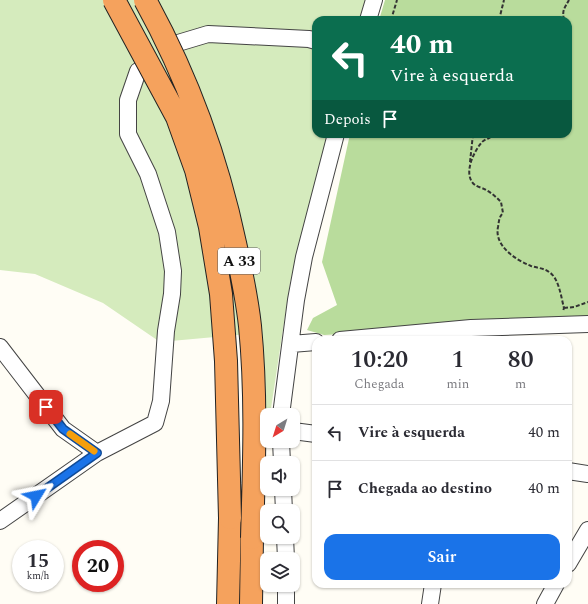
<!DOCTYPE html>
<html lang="pt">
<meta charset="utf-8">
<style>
body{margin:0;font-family:Spectral,serif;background:#f2f2f3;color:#2b2b33;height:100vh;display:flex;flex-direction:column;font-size:15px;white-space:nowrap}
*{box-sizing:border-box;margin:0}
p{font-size:13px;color:#7c7c81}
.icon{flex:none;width:22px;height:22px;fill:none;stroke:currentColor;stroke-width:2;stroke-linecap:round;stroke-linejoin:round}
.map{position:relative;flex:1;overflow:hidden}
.panel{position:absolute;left:312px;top:336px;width:260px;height:252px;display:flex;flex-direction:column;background:#fff;border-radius:12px;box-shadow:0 1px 3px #0004}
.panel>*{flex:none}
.banner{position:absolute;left:312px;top:16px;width:260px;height:122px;border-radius:12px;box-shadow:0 1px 3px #0004;background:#0b6e4f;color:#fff;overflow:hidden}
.needle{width:26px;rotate:218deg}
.controls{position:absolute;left:260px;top:408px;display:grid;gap:8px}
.controls a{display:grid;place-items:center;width:40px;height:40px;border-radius:8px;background:#fff;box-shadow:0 1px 3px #0004;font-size:20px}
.speed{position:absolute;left:12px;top:540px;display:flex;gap:8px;font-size:20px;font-weight:700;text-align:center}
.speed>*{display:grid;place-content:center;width:52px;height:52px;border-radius:50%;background:#fff;box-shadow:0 1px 3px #0004;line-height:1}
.speed small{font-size:10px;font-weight:400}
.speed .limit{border:6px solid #d22;background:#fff;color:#111}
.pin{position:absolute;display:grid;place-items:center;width:34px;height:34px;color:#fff;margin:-17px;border-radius:8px;box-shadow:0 2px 6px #0006}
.me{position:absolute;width:44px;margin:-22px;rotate:55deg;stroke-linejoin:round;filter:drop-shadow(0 0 3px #0008)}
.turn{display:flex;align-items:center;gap:14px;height:84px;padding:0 12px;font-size:18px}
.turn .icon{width:52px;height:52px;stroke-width:2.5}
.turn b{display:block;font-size:28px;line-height:34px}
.then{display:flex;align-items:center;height:38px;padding:0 12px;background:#0003;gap:8px;font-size:15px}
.eta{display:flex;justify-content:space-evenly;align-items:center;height:68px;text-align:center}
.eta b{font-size:24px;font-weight:600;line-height:28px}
.action{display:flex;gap:8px;margin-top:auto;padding:8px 12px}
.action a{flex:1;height:46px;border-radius:12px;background:#1a73e8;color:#fff;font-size:16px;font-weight:600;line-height:46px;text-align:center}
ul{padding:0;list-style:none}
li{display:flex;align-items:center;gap:12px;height:56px;padding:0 12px;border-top:1px solid #e1e1e2}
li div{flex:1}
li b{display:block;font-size:15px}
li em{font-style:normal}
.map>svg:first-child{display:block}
.green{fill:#d5ebbd}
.forest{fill:#b9dc9c}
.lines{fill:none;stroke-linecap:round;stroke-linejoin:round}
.minor-casing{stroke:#444;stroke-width:18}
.highway-casing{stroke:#222;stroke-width:24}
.path{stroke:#333;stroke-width:2;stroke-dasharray:4 2;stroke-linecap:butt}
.minor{stroke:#fff;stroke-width:16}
.highway{stroke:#f5a25d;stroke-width:22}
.highway-bridge-casing{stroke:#222;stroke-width:24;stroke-linecap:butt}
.highway-bridge{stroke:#f5a25d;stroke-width:22}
.route-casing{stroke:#114b97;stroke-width:10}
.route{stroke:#1a73e8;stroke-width:7}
.slow{stroke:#f59e0b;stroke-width:7}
.labels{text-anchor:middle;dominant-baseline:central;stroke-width:4;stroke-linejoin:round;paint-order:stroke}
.shield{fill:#fff;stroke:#585858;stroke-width:1}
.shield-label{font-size:15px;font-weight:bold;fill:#111}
</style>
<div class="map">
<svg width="588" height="604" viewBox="0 0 588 604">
<rect width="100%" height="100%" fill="#fffdf5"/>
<path class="green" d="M 0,0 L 370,0 L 363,20 L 316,20 L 316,134 L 331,134 L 290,283 L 270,415 L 267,415 L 267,439 L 260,333 L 160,342 L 103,303 L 35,274 L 0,270 Z"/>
<path class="forest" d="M 385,0 L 588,0 L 588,320 L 324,335 L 307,330 L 313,318 L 337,305 L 322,262 L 350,134 L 568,134 L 568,20 L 379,20 Z"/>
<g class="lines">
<defs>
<path id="minor" d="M 368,20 L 374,0
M 178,43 L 208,34 L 309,39 L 316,41
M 340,340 L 471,328 L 588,324
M 291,344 L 316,342
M 0,347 L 63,429 L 97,453 L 155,423 L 161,401 L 166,331 L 172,294 L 173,271 L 167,232 L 148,174 L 128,134 L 128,100 L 138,71
M 281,415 L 296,300 L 304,257 L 336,134
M 293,431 L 316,434
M 281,441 L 282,463
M 568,471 L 588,474
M 283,489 L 284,511
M 0,521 L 97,453
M 285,537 L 286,559
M 568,564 L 588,530
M 286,604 L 286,585
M 430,604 L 433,584
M 545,604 L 556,584"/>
<path id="highway" d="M 228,604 L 230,518
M 251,604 L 252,538"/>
</defs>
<use href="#minor" class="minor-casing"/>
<use href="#highway" class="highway-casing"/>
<path class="path" d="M 391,20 L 397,0
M 499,20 L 504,0
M 564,20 C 562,10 564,9 569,0
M 496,134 C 492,138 486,138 482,142 C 474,151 462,175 475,185 C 478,187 483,188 486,190 C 492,193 497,198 501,202 L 503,213 C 499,217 499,221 498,227 C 494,246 516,260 531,266 C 537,268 544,268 549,272 C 559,278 561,297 564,308 L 563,311
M 470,162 L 473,134
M 564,308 L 574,307 L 588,302"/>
<use href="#minor" class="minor"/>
<use href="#highway" class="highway"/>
<defs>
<path id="highway-bridge" d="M 114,0 L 177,117 L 196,170 L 210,227 L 221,294 L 226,361 L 230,518
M 145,0 C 187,76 217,158 235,243 C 241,270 247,298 250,326 C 257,397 254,468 252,538"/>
</defs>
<use href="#highway-bridge" class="highway-bridge-casing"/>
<use href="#highway-bridge" class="highway-bridge"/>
</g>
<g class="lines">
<defs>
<path id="route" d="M 36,496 L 97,453 L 63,429 L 46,407"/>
</defs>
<use href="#route" class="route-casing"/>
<use href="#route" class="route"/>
<path class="slow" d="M 70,434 L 94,451"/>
</g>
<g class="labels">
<rect class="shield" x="218" y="248" width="42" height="26" rx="3"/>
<g class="shield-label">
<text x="239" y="261">A 33</text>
</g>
</g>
</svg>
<div class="controls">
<a><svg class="needle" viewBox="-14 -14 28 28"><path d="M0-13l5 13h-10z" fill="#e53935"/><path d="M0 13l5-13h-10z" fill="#7c7c81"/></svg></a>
<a><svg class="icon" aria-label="sound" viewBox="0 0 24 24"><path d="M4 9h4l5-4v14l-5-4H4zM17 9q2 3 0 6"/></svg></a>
<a><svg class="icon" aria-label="search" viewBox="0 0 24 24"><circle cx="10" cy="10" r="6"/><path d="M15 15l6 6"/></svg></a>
<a><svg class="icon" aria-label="layers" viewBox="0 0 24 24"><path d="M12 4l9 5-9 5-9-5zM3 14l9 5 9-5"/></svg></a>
</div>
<div class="speed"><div>15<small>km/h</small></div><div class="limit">20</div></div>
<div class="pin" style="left:46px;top:407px;background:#d93025"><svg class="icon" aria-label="arrive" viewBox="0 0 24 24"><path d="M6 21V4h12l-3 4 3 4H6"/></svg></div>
<svg class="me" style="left:36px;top:496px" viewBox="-20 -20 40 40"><path d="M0-17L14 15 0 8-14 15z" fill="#1a73e8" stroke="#fff" stroke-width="4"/></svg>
<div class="banner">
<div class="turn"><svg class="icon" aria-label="left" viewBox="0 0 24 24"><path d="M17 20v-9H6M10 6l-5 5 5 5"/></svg><div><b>40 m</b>Vire à esquerda</div></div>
<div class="then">Depois<svg class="icon" aria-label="arrive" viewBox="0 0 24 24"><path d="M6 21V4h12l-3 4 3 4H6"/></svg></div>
</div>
<section class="panel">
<div class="eta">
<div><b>10:20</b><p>Chegada</p></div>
<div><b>1</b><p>min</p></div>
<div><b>80</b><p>m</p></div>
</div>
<ul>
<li><svg class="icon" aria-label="left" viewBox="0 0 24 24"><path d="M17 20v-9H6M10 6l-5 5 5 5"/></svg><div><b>Vire à esquerda</b></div><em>40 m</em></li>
<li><svg class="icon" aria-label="arrive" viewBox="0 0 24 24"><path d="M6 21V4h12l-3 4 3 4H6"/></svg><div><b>Chegada ao destino</b></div><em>40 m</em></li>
</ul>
<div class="action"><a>Sair</a></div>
</section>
</div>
